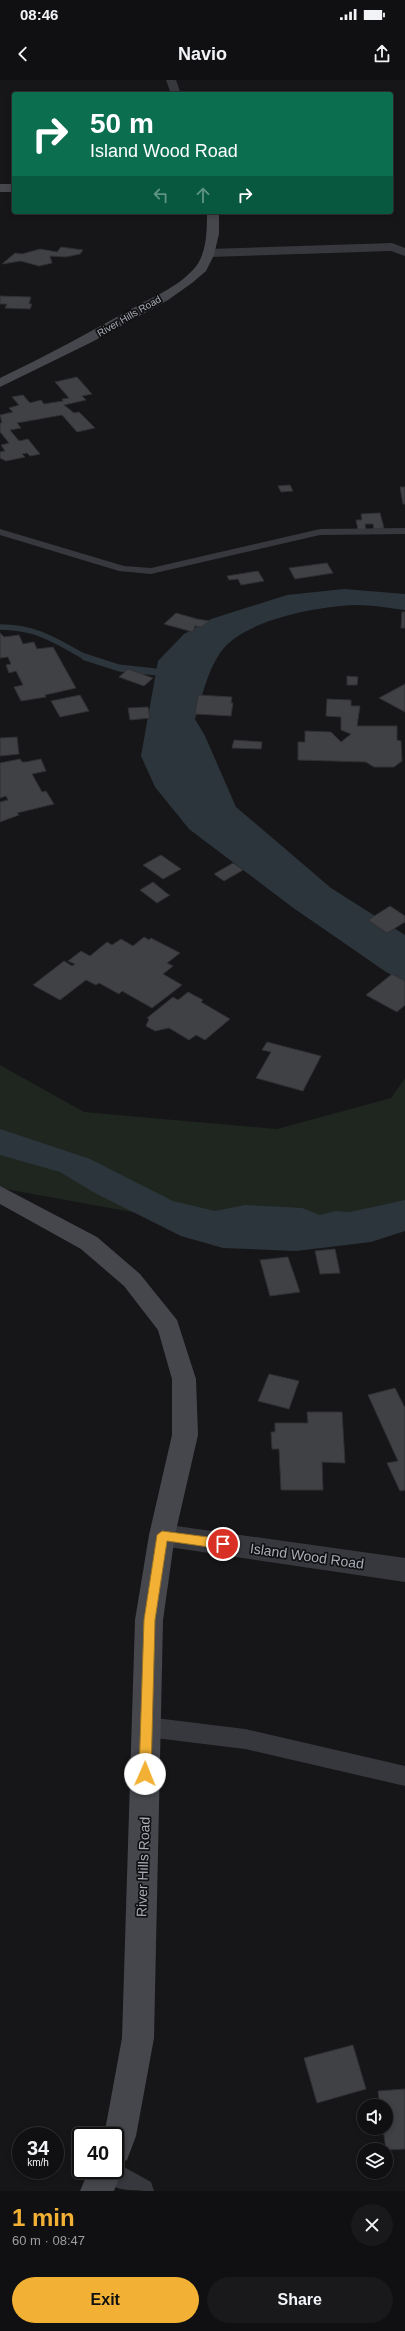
<!DOCTYPE html>
<meta charset="utf-8">
<style>
body{margin:0;font-family:Arial,sans-serif;background:#19191b;color:#f1f3f6;height:100vh;display:flex;flex-direction:column;font-size:15px;white-space:nowrap}
*{box-sizing:border-box;margin:0}
p{font-size:13px;color:#9c9d9f}
.icon{flex:none;width:22px;height:22px;fill:none;stroke:currentColor;stroke-width:2;stroke-linecap:round;stroke-linejoin:round}
.map{position:relative;height:2111px;overflow:hidden}
.drawer{display:flex;flex-direction:column;background:#101012;flex:1}
.drawer>*{flex:none}
.guide{position:absolute;left:12px;top:12px;width:381px;height:122px;border-radius:4px;box-shadow:0 2px 6px #0003,0 0 0 1px #303032;background:#0b6e4f;color:#fff;overflow:hidden}
.buttons{position:absolute;left:357px;top:2019px;display:grid;gap:8px}
.buttons a{display:grid;place-items:center;width:36px;height:36px;border-radius:50%;background:#101012;box-shadow:0 2px 6px #0003,0 0 0 1px #303032;font-size:20px}
.speed{position:absolute;left:12px;top:2047px;display:flex;gap:8px;font-size:20px;font-weight:700;text-align:center}
.speed>*{display:grid;place-content:center;width:52px;height:52px;border-radius:50%;background:#101012;box-shadow:0 2px 6px #0003,0 0 0 1px #303032;line-height:1}
.speed small{font-size:10px;font-weight:400}
.speed .limit{border:2px solid #111;border-radius:6px;background:#fff;color:#111}
.pin{position:absolute;display:grid;place-items:center;width:34px;height:34px;color:#fff;margin:-17px;border:2px solid #fff;border-radius:50%;box-shadow:0 1px 4px #0007}
.me{position:absolute;width:44px;margin:-22px;rotate:1deg;stroke-linejoin:round;filter:drop-shadow(0 0 3px #0008)}
.turn{display:flex;align-items:center;gap:14px;height:84px;padding:0 12px;font-size:18px}
.turn .icon{width:52px;height:52px;stroke-width:2.5}
.turn b{display:block;font-size:28px;line-height:34px}
.lanes{display:flex;align-items:center;height:38px;padding:0 12px;background:#0003;justify-content:center;gap:20px;direction:ltr}
.lanes .off{opacity:.35}
.round{display:grid;place-items:center;flex:none;width:42px;height:42px;border-radius:21px;background:#19191b}
.head{display:flex;align-items:center;justify-content:space-between;height:68px;padding:0 12px}
h1{font-size:24px;font-weight:600;line-height:30px;color:#f2b134}
.cta{display:flex;gap:8px;margin-top:auto;padding:8px 12px}
.cta a{flex:1;height:46px;border-radius:24px;background:#f2b134;color:#111;font-size:16px;font-weight:600;line-height:46px;text-align:center}
.cta a+a{background:#19191b;color:#f1f3f6}
.status{display:flex;justify-content:space-between;align-items:center;height:28px;padding:0 20px;background:#101012;direction:ltr}
.status svg{height:11px;fill:currentColor}
header{display:flex;justify-content:space-between;align-items:center;height:52px;padding:0 12px;background:#101012;font-size:18px;font-weight:600}
.map>svg:first-child{display:block}
.green{fill:#1e261f}
.water{fill:#2c353c}
.lines{fill:none;stroke-linecap:round;stroke-linejoin:round}
.stream-far1{stroke:#2c353c;stroke-width:5.5}
.stream{stroke:#2c353c;stroke-width:7}
.building{fill:#404145;stroke:#303034}
.lane{fill:#37383d;fill-rule:evenodd}
.street{fill:#37383d;fill-rule:evenodd}
.secondary{fill:#45474d;fill-rule:evenodd}
.route{fill:#f2b134;stroke:#9d7322}
.labels{text-anchor:middle;dominant-baseline:central;stroke-width:3.5;stroke-linejoin:round;paint-order:stroke}
.far-street-label{font-size:10px;fill:#a8adb8;stroke:#111113}
.near-street-label{font-size:14px;fill:#a8adb8;stroke:#111113}
</style>
<div class="status"><b>08:46</b><svg viewBox="0 0 49 12"><path d="M0 12V9h3v3zM5 12V6h3v6zM10 12V3h3v9zM15 12V0h3v12zM26 1h20v11H26zM47 4h2v5h-2z"/></svg></div>
<header><svg class="icon" aria-label="back" viewBox="0 0 24 24"><path d="M15 5l-7 7 7 7"/></svg>Navio<svg class="icon" aria-label="share" viewBox="0 0 24 24"><path d="M12 15V3M7 8l5-5 5 5M5 13v7h14v-7"/></svg></header>
<div class="map">
<svg width="405" height="2111" viewBox="0 0 405 2111">
<rect width="100%" height="100%" fill="#161618"/>
<path class="green" d="M 0,985 L 84,1032 L 277,1049 L 391,1018 L 405,998 L 405,1151 L 208,1146 L 0,1108 Z"/>
<path class="water" d="M 344,509 L 405,514 L 405,530 C 389,528 372,525 357,525 C 318,526 242,540 220,573 C 207,592 202,617 195,639 L 205,656 L 236,727 L 331,808 L 405,855 L 405,902 L 386,892 L 292,827 L 189,749 L 155,707 L 141,676 L 158,581 L 184,554 L 211,539 L 287,515 Z
M 0,1049 L 90,1079 L 173,1121 L 215,1131 L 245,1125 L 302,1128 L 320,1135 L 336,1131 L 350,1132 L 405,1120 L 405,1151 L 371,1162 L 296,1171 L 223,1168 L 181,1156 L 93,1112 L 60,1092 L 0,1075 Z"/>
<g class="lines">
<path class="stream-far1" d="M 0,547 C 37,547 56,561 87,578"/>
<path class="stream" d="M 85,577 L 119,588 L 166,593"/>
</g>
<path class="building" d="M 61,167 L 83,170 L 80,174 L 66,177 L 50,176 L 52,183 L 39,186 L 21,181 L 2,184 L 15,173 L 22,174 L 40,169 L 57,172 Z
M 0,216 L 31,217 L 29,224 L 32,224 L 30,229 L 5,228 L 7,224 L 0,224 Z
M 77,297 L 92,314 L 82,316 L 86,320 L 64,325 L 74,333 L 79,332 L 95,348 L 77,352 L 62,335 L 17,343 L 21,348 L 10,350 L 19,361 L 28,359 L 40,374 L 30,376 L 27,373 L 22,374 L 25,377 L 6,381 L 0,378 L 0,372 L 5,371 L 1,365 L 9,363 L 0,352 L 0,343 L 2,343 L 0,335 L 13,332 L 9,328 L 19,325 L 12,317 L 23,315 L 30,323 L 41,320 L 44,324 L 63,321 L 62,319 L 69,318 L 55,302 Z
M 290,405 L 293,411 L 281,412 L 278,406 Z
M 400,407 L 405,407 L 405,424 L 403,424 Z
M 380,433 L 384,448 L 374,449 L 373,444 L 365,444 L 366,450 L 358,450 L 356,440 L 362,440 L 361,434 Z
M 327,483 L 333,493 L 295,499 L 289,488 Z
M 258,491 L 264,501 L 241,505 L 238,499 L 229,500 L 227,496 Z
M 402,532 L 405,532 L 405,548 L 401,548 Z
M 176,533 L 197,539 L 209,541 L 202,547 L 195,546 L 193,552 L 164,544 Z
M 0,553 L 4,557 L 19,555 L 23,564 L 34,562 L 37,569 L 53,567 L 76,608 L 45,615 L 46,617 L 21,621 L 14,607 L 23,605 L 16,591 L 9,593 L 6,585 L 11,584 L 8,577 L 0,578 Z
M 128,589 L 153,598 L 144,606 L 119,597 Z
M 347,596 L 358,597 L 357,605 L 347,605 Z
M 405,604 L 405,632 L 379,618 Z
M 80,615 L 89,631 L 60,637 L 51,621 Z
M 198,615 L 232,617 L 231,623 L 233,623 L 231,636 L 195,634 Z
M 327,619 L 351,620 L 351,626 L 360,626 L 357,646 L 397,646 L 397,660 L 401,661 L 402,681 L 394,687 L 374,687 L 366,682 L 298,680 L 298,662 L 305,662 L 305,651 L 331,652 L 341,662 L 351,654 L 341,650 L 341,637 L 326,636 Z
M 148,627 L 150,638 L 130,640 L 128,628 Z
M 17,657 L 19,674 L 0,676 L 0,658 Z
M 234,660 L 262,662 L 261,669 L 232,668 Z
M 20,679 L 22,682 L 26,682 L 41,679 L 46,691 L 32,694 L 42,712 L 46,711 L 54,724 L 17,733 L 19,735 L 0,742 L 0,722 L 8,720 L 6,716 L 0,718 L 0,683 Z
M 161,775 L 181,789 L 163,799 L 143,785 Z
M 233,783 L 243,790 L 224,801 L 214,794 Z
M 153,802 L 169,815 L 170,815 L 157,823 L 140,810 Z
M 390,826 L 405,836 L 405,842 L 387,853 L 368,840 Z
M 144,857 L 149,860 L 151,858 L 180,873 L 167,883 L 173,886 L 163,894 L 182,905 L 152,928 L 122,911 L 119,914 L 99,903 L 96,905 L 86,900 L 60,920 L 33,905 L 64,881 L 72,886 L 75,884 L 68,881 L 81,871 L 90,876 L 107,862 L 112,865 L 121,859 L 133,866 Z
M 392,894 L 405,901 L 405,925 L 397,932 L 366,915 Z
M 188,912 L 203,920 L 201,922 L 230,939 L 205,960 L 196,955 L 189,960 L 169,948 L 155,951 L 146,946 L 149,939 L 147,938 L 173,917 L 178,920 Z
M 267,962 L 321,976 L 303,1011 L 256,998 L 271,972 L 262,970 Z
M 335,1169 L 340,1193 L 320,1194 L 315,1171 Z
M 288,1177 L 300,1212 L 270,1216 L 260,1180 Z
M 269,1294 L 299,1301 L 289,1329 L 258,1321 Z
M 395,1308 L 405,1328 L 405,1410 L 400,1411 L 387,1383 L 398,1381 L 368,1315 Z
M 307,1332 L 342,1332 L 345,1383 L 322,1382 L 323,1410 L 281,1410 L 279,1369 L 272,1369 L 271,1352 L 275,1352 L 275,1343 L 308,1343 Z
M 353,1965 L 366,2009 L 317,2023 L 304,1978 Z
M 405,2009 L 405,2069 L 386,2070 L 383,2048 L 386,2048 L 386,2026 L 380,2026 L 378,2011 Z"/>
<g class="lines">
<path class="lane" d="M 405,448 L 405,454 L 320,455 L 151,494 L 119,491 L 0,455 L 0,449 L 124,486 L 151,488 L 320,449 Z
M 147,1637 L 245,1649 L 405,1686 L 405,1706 L 245,1669 L 147,1657 L 140,1654 L 137,1647 L 140,1640 Z
M 115,2082 L 151,2102 L 154,2111 C 132,2111 104,2111 94,2090 L 115,2090 Z"/>
<path class="street" d="M 166,0 L 176,0 L 181,14 L 171,14 Z
M 392,163 L 405,168 L 405,176 L 391,171 L 209,177 L 203,173 L 209,169 Z
M 162,1444 L 405,1478 L 405,1502 L 162,1466 L 153,1463 L 149,1455 L 153,1447 Z"/>
<path class="secondary" d="M 0,104 L 14,104 L 14,112 L 0,112 Z
M 207,132 L 219,132 L 219,154 L 214,175 L 206,191 L 192,203 L 168,220 L 92,262 L 0,307 L 0,298 C 46,276 90,252 135,227 C 155,216 182,205 197,185 C 207,170 207,149 207,132 Z
M 0,1106 L 97,1157 L 140,1194 L 177,1240 L 196,1299 L 198,1355 L 175,1455 L 163,1540 L 154,1958 L 136,2056 L 127,2080 L 119,2083 L 122,2090 L 114,2111 L 80,2111 L 89,2090 L 115,2090 L 115,2056 L 104,2056 L 122,1958 L 135,1540 L 149,1455 L 172,1355 L 172,1299 L 158,1250 L 124,1206 L 81,1169 L 0,1124 Z"/>
</g>
<path class="route" d="M 162,1451 L 223,1459 L 228,1464 L 223,1469 L 167,1461 L 155,1540 L 151,1694 L 150,1698 L 145,1700 L 141,1698 L 139,1694 L 144,1540 L 157,1455 Z"/>
<g class="labels">
<g class="far-street-label">
<text transform="translate(129 236) rotate(-30)">River Hills Road</text>
</g>
<g class="near-street-label">
<text transform="translate(307 1476) rotate(8)">Island Wood Road</text>
<text transform="translate(143 1787) rotate(-88)">River Hills Road</text>
</g>
</g>
</svg>
<div class="buttons">
<a><svg class="icon" aria-label="sound" viewBox="0 0 24 24"><path d="M4 9h4l5-4v14l-5-4H4zM17 9q2 3 0 6"/></svg></a>
<a><svg class="icon" aria-label="layers" viewBox="0 0 24 24"><path d="M12 4l9 5-9 5-9-5zM3 14l9 5 9-5"/></svg></a>
</div>
<div class="speed"><div>34<small>km/h</small></div><div class="limit">40</div></div>
<div class="pin" style="left:223px;top:1464px;background:#d93025"><svg class="icon" aria-label="arrive" viewBox="0 0 24 24"><path d="M6 21V4h12l-3 4 3 4H6"/></svg></div>
<svg class="me" style="left:145px;top:1694px" viewBox="-20 -20 40 40"><circle r="19" fill="#fff"/><path d="M0-13L10 11 0 6-10 11z" fill="#f2b134"/></svg>
<div class="guide">
<div class="turn"><svg class="icon" aria-label="right" viewBox="0 0 24 24"><path d="M7 20v-9h11M14 6l5 5-5 5"/></svg><div><b>50 m</b>Island Wood Road</div></div>
<div class="lanes"><svg class="icon off" aria-label="left" viewBox="0 0 24 24"><path d="M17 20v-9H6M10 6l-5 5 5 5"/></svg><svg class="icon off" aria-label="ahead" viewBox="0 0 24 24"><path d="M12 20V5M6 11l6-6 6 6"/></svg><svg class="icon" aria-label="right" viewBox="0 0 24 24"><path d="M7 20v-9h11M14 6l5 5-5 5"/></svg></div>
</div>
</div>
<section class="drawer">
<div class="head"><div><h1>1 min</h1><p>60 m · 08:47</p></div><a class="round"><svg class="icon" aria-label="close" viewBox="0 0 24 24"><path d="M6 6l12 12M18 6L6 18"/></svg></a></div>
<div class="cta"><a>Exit</a><a>Share</a></div>
</section>
